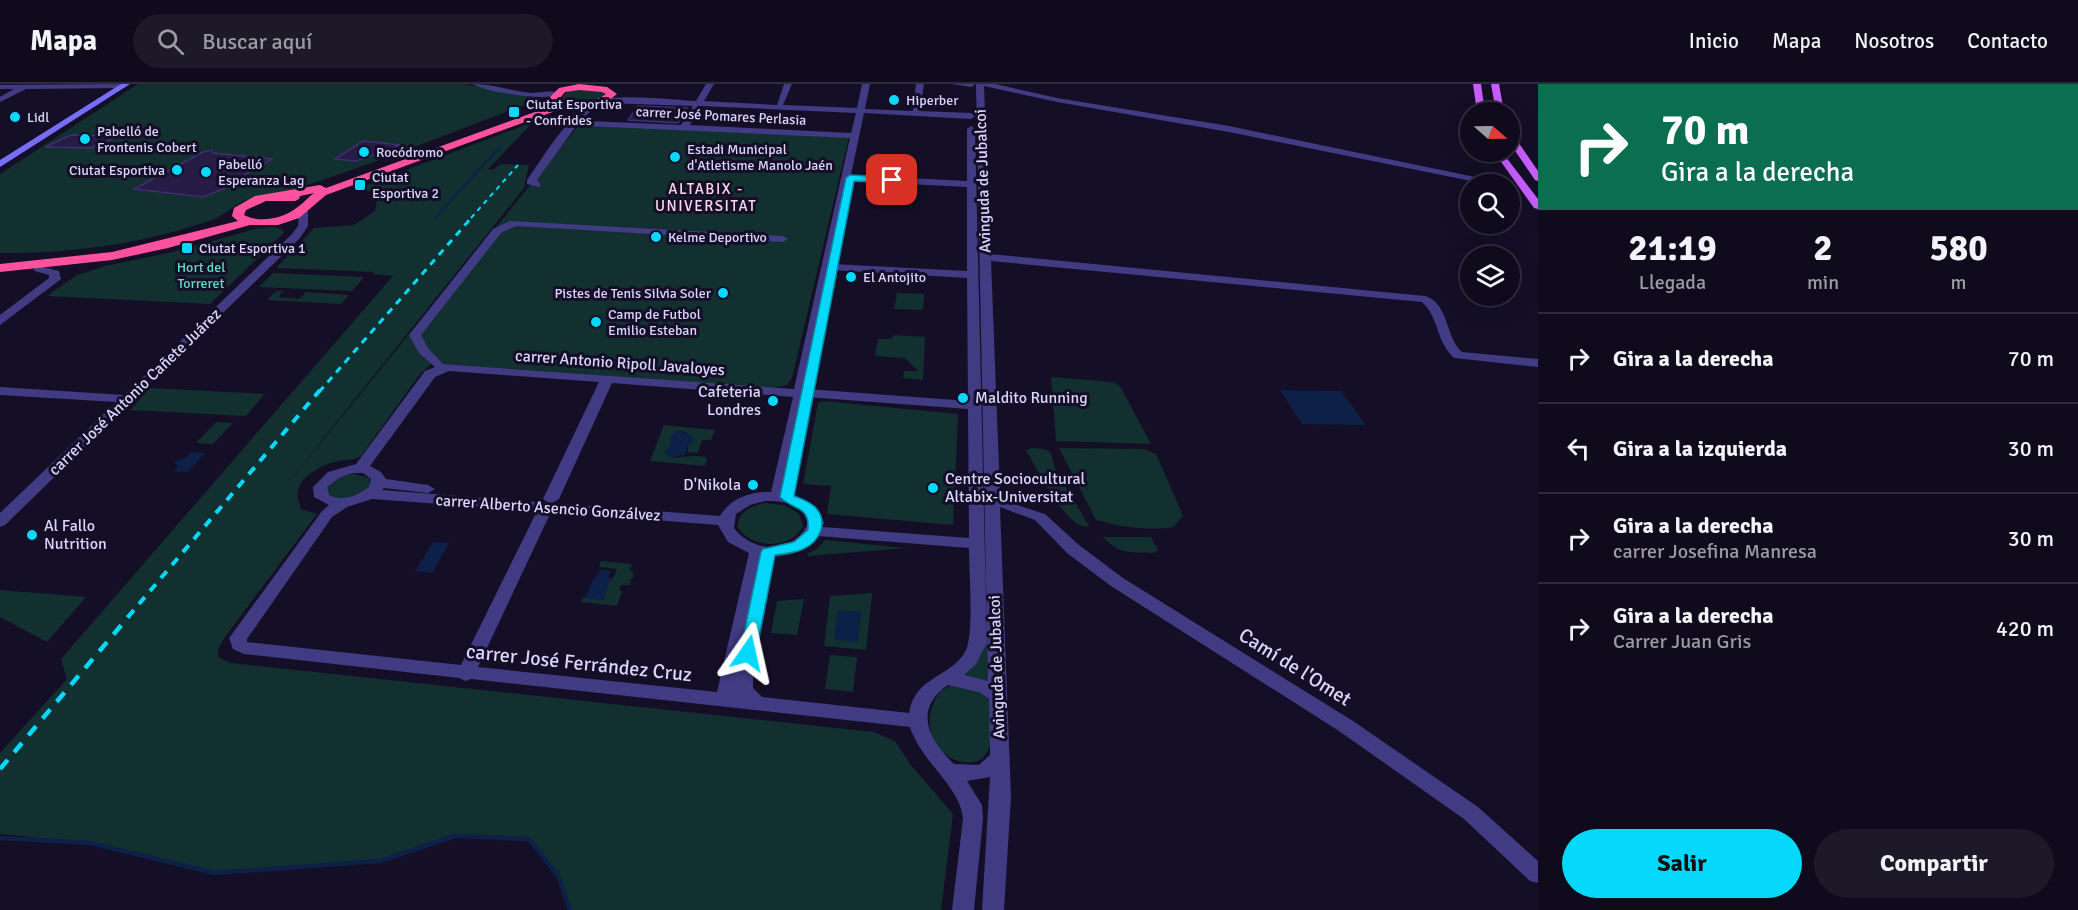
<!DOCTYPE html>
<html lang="es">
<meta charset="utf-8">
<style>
body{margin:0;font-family:Signika,sans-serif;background:#1d1929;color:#f1f3f6;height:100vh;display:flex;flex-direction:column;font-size:22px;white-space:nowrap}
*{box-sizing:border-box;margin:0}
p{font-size:20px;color:#9b9ba3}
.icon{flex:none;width:33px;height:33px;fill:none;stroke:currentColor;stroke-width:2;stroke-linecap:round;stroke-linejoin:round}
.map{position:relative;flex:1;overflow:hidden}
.drawer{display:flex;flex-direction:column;background:#0f0b1c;width:540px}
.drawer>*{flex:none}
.hud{background:#0b6e4f;color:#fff;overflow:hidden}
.needle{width:39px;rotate:110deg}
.tools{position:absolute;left:1460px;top:18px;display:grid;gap:12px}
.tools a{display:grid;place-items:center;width:60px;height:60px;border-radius:50%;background:#0f0b1c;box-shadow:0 6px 24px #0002,0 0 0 2px #2f2b3b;font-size:30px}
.pin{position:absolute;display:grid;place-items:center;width:51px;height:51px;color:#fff;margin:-26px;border-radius:12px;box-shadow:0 3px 9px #0006}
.me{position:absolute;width:66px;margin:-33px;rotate:11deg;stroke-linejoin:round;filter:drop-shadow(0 0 4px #0008)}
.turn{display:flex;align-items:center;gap:21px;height:126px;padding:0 24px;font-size:27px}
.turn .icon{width:78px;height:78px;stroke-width:2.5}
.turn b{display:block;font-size:42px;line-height:51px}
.eta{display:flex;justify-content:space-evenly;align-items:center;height:102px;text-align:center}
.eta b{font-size:36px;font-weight:700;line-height:42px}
.primary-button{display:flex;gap:12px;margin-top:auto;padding:12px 24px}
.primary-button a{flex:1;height:69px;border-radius:36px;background:#04d9fb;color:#111;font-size:24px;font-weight:700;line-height:69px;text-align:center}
.primary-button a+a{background:#1d1929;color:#f1f3f6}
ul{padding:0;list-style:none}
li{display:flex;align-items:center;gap:18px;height:90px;padding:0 24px;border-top:2px solid #2f2b3b}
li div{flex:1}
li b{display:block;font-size:22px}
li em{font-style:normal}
header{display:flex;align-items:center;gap:36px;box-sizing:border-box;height:84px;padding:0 30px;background:#0f0b1c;border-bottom:2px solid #2f2b3b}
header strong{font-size:28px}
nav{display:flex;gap:33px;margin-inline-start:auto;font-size:21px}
.search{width:420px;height:54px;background:#1d1929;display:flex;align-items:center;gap:15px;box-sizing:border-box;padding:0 21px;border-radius:33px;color:#9b9ba3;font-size:22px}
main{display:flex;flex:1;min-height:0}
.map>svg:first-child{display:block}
.green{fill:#123030}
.water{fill:#0d2047}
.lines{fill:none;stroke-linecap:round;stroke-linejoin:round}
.stream-far1{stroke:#0d2047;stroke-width:2}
.stream{stroke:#0d2047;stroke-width:4.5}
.building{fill:#261c46;stroke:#3e2e72;stroke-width:1.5}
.street{fill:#413b84;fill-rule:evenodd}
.secondary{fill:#766dfd;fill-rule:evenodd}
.primary{fill:#c75dfd;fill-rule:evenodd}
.highway{fill:#fc529d;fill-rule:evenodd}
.rail-far3{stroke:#04d9fb;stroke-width:2;stroke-dasharray:5 4.5;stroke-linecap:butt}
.rail-far2{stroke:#04d9fb;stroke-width:3;stroke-dasharray:7 6;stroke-linecap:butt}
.rail-far1{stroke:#04d9fb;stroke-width:4;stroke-dasharray:9 8;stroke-linecap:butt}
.rail{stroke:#04d9fb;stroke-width:4.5;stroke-dasharray:12 10;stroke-linecap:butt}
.route{fill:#04d9fb;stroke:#038da3;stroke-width:1.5}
.poi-dot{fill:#04d9fb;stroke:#140f26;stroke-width:2}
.labels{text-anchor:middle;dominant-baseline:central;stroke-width:6;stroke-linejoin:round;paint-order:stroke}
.far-poi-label{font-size:14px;fill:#dbd5fe;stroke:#140f26;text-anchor:start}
.far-street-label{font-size:14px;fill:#dbd5fe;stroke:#140f26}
.far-park-label{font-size:14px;fill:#61dec4;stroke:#140f26}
.far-neighbourhood-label{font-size:15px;letter-spacing:1.5px;fill:#fed7ee;stroke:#140f26}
.street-label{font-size:16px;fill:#dbd5fe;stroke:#140f26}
.poi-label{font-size:16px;fill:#dbd5fe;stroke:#140f26;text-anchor:start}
.near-street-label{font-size:20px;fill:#dbd5fe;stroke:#140f26}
</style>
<header>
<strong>Mapa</strong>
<div class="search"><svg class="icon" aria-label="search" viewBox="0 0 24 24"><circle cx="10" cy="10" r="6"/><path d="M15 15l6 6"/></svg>Buscar aquí</div>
<nav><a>Inicio</a><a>Mapa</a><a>Nosotros</a><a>Contacto</a></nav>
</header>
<main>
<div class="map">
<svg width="1538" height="826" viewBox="0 0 1538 826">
<rect width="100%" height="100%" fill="#140f26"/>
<path class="green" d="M 138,0 L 464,0 L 541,15 C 460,45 380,78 298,104 C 282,110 265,109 249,115 C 236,119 227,130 214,135 C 148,159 71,170 0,169 L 0,90 Z
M 582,5 L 604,8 L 606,11 C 595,20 573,22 561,14 L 568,7 Z
M 533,38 L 488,85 L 492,86 L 501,80 L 529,81 L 524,104 L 275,415 L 579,41 L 849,53 L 792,294 L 787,301 L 772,304 L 432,279 L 420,290 L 361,372 C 353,377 346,375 338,377 C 324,380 301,391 298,407 C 296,412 300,420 301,425 L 317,430 L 225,553 L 218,565 L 218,573 L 231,579 L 874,648 L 895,657 L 911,681 L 953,730 L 941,826 L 570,826 L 559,793 L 528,755 L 455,752 L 380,777 L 215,789 L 90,759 L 0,750 L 0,669 L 67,595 L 61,575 L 393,192 L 373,190 L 374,188 L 276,184 L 314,144 L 354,141 L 375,127 L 378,113 L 382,109 L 356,105 Z
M 271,143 L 282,145 L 284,149 L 210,220 L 47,212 L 77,191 L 105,182 L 173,168 L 255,145 Z
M 273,189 L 364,193 L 352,207 L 259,203 Z
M 276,207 L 284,207 L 278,213 L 299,215 L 306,208 L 349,211 L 341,220 L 267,216 Z
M 897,209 L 924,210 L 923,226 L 894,225 Z
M 893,251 L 925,253 L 923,296 L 903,294 L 904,287 L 918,287 L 905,274 L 875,272 L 878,255 L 892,255 Z
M 1051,293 L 1112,298 L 1120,302 L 1151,360 L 1056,357 Z
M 150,304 L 265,310 L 246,332 L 130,326 Z
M 823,317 L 958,330 L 953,441 L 827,430 L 831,402 L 803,400 L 818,319 Z
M 216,338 L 233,339 L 213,360 L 196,359 Z
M 664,341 L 715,346 L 711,356 L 702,356 L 698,369 L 688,368 L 688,361 L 695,356 L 686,348 L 680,347 L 670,353 L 672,374 C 684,373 694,370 707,374 L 705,382 L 650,377 Z
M 1032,364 L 1045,365 L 1051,369 L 1054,383 L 1089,442 C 1067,448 1036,383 1026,366 Z
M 1059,364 L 1144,365 L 1156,370 L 1183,432 L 1173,443 C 1147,447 1121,443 1096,436 Z
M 351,389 L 369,394 L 371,402 C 361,416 343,415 328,413 L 325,401 L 329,397 Z
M 764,419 L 784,421 L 799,430 L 803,442 C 791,466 752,465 738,444 C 737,428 750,423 764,419 Z
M 1103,453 L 1151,453 L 1158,466 L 1154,469 C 1130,468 1120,471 1103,453 Z
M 825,456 L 906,464 L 808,472 L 807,470 L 818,464 Z
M 601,477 L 632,480 L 630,487 L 633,488 L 633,494 L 629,497 L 631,498 L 630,501 L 621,501 L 619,506 L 622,507 L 617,522 L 581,518 L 583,513 L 586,514 L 613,494 L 617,485 L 599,483 Z
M 984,483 L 986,485 L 988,600 L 963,591 L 977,577 Z
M 0,506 L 86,513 L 47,558 L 0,533 Z
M 872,509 L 866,566 L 824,562 L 830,512 Z
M 804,515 L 797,551 L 771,549 L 777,517 Z
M 830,571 L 857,573 L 853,608 L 825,605 Z
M 952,601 C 966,602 982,604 989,617 C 989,629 993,653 989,664 C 978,697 917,670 932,624 C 936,612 939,606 952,601 Z"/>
<path class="water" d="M 1280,306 L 1341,307 L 1366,341 L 1302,340 Z
M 676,347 L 691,350 L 691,353 L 695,356 L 688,361 L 686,370 L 672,374 L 664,369 L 670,362 L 670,353 Z
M 191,368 L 205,369 L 188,388 L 174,387 L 178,382 L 175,379 L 176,377 L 185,374 Z
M 433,458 L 449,459 L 432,489 L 415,487 Z
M 600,486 L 611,487 L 608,493 L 611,494 L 603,516 L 585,514 L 594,493 L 597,493 Z
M 838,526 L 861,528 L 858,558 L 834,556 Z"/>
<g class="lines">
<path class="stream-far1" d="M 435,134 L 500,63"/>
<path class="stream" d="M 0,754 L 90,759 L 215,789 L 380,777 L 455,752 L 529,755 L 559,793 L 570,826"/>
</g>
<path class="building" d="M 638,22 L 687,24 L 678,39 L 628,36 Z
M 71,51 L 119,52 L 91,64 L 45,63 Z
M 363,57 L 400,61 L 357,77 L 335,75 Z
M 211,66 L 213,69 L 272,75 L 244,91 L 247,93 L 235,100 L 203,113 L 134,105 L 203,68 Z"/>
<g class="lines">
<path class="street" d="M 124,0 L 127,2 L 123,4 L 26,5 L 0,18 L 0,13 L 14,5 L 0,5 L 0,1 Z
M 472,0 C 493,0 511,7 531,9 C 541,9 552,5 560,10 C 546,18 486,8 472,0 Z
M 706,0 L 714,0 L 704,17 L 777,21 L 784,0 L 792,0 L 783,21 L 857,24 L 862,0 L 870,0 L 865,25 L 913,27 L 916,0 L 924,0 L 920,27 L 971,29 L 975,32 L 971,35 L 864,29 L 851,91 L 967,97 L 967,45 L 971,42 L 975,45 L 987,559 L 976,580 L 964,591 L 988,597 L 976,0 L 995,0 L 1057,14 L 1229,42 L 1499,98 L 1500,100 L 1486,100 L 1229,48 L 1057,18 L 984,2 L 990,170 L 1425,212 C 1449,219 1445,253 1462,268 L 1538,275 L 1538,283 L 1454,274 C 1436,258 1439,233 1422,218 L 991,177 L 1000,409 L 1017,421 L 1045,430 L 1079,461 L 1123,494 L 1353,637 L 1478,723 L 1538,777 L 1538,799 L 1530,797 L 1464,735 L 1339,647 L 1111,502 L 1067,469 L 1035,436 L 1000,423 L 1011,713 L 1004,826 L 982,826 L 990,693 L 967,697 L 982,721 L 983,735 L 974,826 L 952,826 L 963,735 C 961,703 921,678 910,643 L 471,595 L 466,597 L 459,594 L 244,570 L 233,565 L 229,554 L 232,550 L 322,427 L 329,421 L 314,413 L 313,403 L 328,388 L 356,380 L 425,287 L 435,283 L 419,269 L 409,251 L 493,145 L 510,137 L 783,152 L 788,155 L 783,158 L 516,142 L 501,149 L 421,251 L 428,264 L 443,280 L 794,305 L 850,54 L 586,42 L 579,38 L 537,96 L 541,101 L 539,103 L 527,100 L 527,96 C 546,69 565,36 593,17 L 600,19 L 583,34 L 588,37 L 681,41 L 693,22 L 604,19 L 600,17 C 613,9 677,16 696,17 ZM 701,22 L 856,29 L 851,49 L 690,41 ZM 850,97 L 967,103 L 967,187 L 833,180 ZM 832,186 L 967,194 L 968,317 L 807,305 ZM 449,287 L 599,298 L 543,415 L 549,419 L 382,406 L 384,404 L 428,409 L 435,405 L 428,401 L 386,395 L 381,388 L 370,382 L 435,293 ZM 612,299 L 793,313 L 771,408 C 752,407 730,414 720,432 L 552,419 L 559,415 ZM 806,313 L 968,325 L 969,454 L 822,443 L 824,439 C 817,420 805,413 786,409 ZM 351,389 L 363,389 L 371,395 L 369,403 C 357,412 343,418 329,411 L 327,403 L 339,394 ZM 372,415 L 537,427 L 461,581 L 247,558 L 247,555 L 332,433 L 347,423 ZM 765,417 C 784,417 802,419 808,439 C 795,470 753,470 734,444 L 736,430 L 750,421 ZM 551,428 L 718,441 L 728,458 L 749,469 L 717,608 L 478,583 ZM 818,452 L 969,464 C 969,486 974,550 966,566 C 952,594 915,591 909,629 L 762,613 L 753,604 L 753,591 L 775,473 C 792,470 807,467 818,452 ZM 948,601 L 979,608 L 989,615 L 990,671 L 979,681 L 954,680 C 928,655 913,625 948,601 Z
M 952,0 L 974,0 L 975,1 L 971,3 Z
M 1509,101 L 1517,105 L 1509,107 Z
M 299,124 L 308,126 L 308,142 L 300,154 L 5,441 L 0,443 L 0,429 L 116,318 L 0,311 L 0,303 L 124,311 L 292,150 L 298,142 Z
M 39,182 L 59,187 L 61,195 L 0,241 L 0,231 L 49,194 L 49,191 L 35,187 L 33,185 Z"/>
<path class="secondary" d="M 121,0 L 130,0 L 0,83 L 0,76 Z"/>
<path class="primary" d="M 1473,0 L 1481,0 L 1485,28 L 1477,28 Z
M 1491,0 L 1499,0 L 1504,28 L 1496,28 Z
M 1509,48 L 1512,49 L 1538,87 L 1538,97 L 1535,96 L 1509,58 Z
M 1494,68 L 1502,68 L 1538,115 L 1538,125 L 1534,124 Z"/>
<path class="highway" d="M 579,0 L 607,3 L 617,10 L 604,20 L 558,26 L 326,111 L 299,134 L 278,141 L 250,141 L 168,164 L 112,176 L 0,188 L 0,180 L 112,168 L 238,137 L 232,132 L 234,124 L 255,112 L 320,101 L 326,104 L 557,20 L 549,14 L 559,4 ZM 579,6 L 602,8 L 606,10 C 593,20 574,21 560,14 L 565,8 ZM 314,109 C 308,113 305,118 299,122 C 285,134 261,140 244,131 L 246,126 L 266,117 L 295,117 L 299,115 L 300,112 Z"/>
<path class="rail-far3" d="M 471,134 L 518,81"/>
<path class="rail-far2" d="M 319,308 L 472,133"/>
<path class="rail-far1" d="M 128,533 L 320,306"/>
<path class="rail" d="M 0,685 L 129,532"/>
</g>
<path class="route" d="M 850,91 L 892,93 L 896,96 L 892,99 L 854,97 L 794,412 C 801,415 810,418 815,423 C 829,437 820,458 803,465 C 795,469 784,470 775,471 L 756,569 L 753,573 L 742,573 L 740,569 L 761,468 L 763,465 L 794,458 L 808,446 C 810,421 794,427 780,413 L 846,94 Z"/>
<g class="poi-dot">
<circle cx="894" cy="16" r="6"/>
<rect x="508" y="22" width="12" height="12" rx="3"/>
<circle cx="15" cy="33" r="6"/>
<circle cx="85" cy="55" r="6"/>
<circle cx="364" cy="68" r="6"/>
<circle cx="675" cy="73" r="6"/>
<circle cx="177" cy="86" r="6"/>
<circle cx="206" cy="88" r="6"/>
<rect x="354" y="95" width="12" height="12" rx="3"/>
<circle cx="656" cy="153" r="6"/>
<rect x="181" y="158" width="12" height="12" rx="3"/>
<circle cx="851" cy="193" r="6"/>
<circle cx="723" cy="209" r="6"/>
<circle cx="596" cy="238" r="6"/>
<circle cx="963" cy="314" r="6"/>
<circle cx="773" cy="317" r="6"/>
<circle cx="753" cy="401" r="6"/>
<circle cx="933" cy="404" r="6"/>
<circle cx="32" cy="451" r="6"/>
</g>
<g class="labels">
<g class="far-poi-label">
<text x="906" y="16">Hiperber</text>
<text x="526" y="20">Ciutat Esportiva<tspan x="526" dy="16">- Confrides</tspan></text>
<text x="27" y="33">Lidl</text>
<text x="97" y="47">Pabelló de<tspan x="97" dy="16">Frontenis Cobert</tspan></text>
<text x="687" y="65">Estadi Municipal<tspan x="687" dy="16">d'Atletisme Manolo Jaén</tspan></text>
<text x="376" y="68">Rocódromo</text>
<text x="218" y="80">Pabelló<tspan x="218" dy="16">Esperanza Lag</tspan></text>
<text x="165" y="86" text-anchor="end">Ciutat Esportiva</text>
<text x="372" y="93">Ciutat<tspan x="372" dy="16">Esportiva 2</tspan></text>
<text x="668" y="153">Kelme Deportivo</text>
<text x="199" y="164">Ciutat Esportiva 1</text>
<text x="863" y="193">El Antojito</text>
<text x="711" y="209" text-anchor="end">Pistes de Tenis Silvia Soler</text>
<text x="608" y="230">Camp de Futbol<tspan x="608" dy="16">Emilio Esteban</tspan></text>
</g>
<g class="far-street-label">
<text transform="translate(721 32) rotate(3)">carrer José Pomares Perlasia</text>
</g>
<g class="far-park-label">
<text x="201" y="183">Hort del<tspan x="201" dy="16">Torreret</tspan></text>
</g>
<g class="far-neighbourhood-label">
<text x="706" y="105">ALTABIX -<tspan x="706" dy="17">UNIVERSITAT</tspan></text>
</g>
<g class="street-label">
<text transform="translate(983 97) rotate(-92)">Avinguda de Jubalcoi</text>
<text transform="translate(620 279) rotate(4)">carrer Antonio Ripoll Javaloyes</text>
<text transform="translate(135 308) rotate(-44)">carrer José Antonio Cañete Juárez</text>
<text transform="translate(548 424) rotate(4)">carrer Alberto Asencio Gonzálvez</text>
<text transform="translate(997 583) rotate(-92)">Avinguda de Jubalcoi</text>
</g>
<g class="poi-label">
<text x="761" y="308" text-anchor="end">Cafeteria<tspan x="761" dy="18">Londres</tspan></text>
<text x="975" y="314">Maldito Running</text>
<text x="945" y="395">Centre Sociocultural<tspan x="945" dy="18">Altabix-Universitat</tspan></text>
<text x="741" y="401" text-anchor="end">D'Nikola</text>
<text x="44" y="442">Al Fallo<tspan x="44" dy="18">Nutrition</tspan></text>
</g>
<g class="near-street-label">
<text transform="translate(579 579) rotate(6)">carrer José Ferrández Cruz</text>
<text transform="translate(1295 583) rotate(32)">Camí de l'Omet</text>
</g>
</g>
</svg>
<div class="tools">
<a><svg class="needle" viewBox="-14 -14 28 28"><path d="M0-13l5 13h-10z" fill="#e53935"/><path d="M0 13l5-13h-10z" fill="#9b9ba3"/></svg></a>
<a><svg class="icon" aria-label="search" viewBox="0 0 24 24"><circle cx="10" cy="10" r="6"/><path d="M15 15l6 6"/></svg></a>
<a><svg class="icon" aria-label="layers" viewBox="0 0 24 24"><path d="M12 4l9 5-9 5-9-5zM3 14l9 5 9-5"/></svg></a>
</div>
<div class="pin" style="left:892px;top:96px;background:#d93025"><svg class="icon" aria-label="arrive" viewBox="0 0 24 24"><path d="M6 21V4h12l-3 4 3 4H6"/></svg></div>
<svg class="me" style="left:748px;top:569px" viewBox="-20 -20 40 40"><path d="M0-17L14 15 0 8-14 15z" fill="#04d9fb" stroke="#fff" stroke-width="4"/></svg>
</div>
<section class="drawer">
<div class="hud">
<div class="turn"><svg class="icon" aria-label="right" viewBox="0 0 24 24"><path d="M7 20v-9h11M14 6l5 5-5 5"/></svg><div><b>70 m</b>Gira a la derecha</div></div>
</div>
<div class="eta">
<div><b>21:19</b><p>Llegada</p></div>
<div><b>2</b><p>min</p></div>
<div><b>580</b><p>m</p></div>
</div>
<ul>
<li><svg class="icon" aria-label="right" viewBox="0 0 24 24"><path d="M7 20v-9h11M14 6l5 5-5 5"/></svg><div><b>Gira a la derecha</b></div><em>70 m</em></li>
<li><svg class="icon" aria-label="left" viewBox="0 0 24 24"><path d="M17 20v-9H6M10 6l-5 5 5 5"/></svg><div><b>Gira a la izquierda</b></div><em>30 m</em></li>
<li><svg class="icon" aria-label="right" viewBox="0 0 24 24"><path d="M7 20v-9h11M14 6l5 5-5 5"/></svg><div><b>Gira a la derecha</b><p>carrer Josefina Manresa</p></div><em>30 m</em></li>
<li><svg class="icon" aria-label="right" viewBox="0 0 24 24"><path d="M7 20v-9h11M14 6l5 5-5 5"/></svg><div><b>Gira a la derecha</b><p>Carrer Juan Gris</p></div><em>420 m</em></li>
</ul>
<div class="primary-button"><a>Salir</a><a>Compartir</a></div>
</section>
</main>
